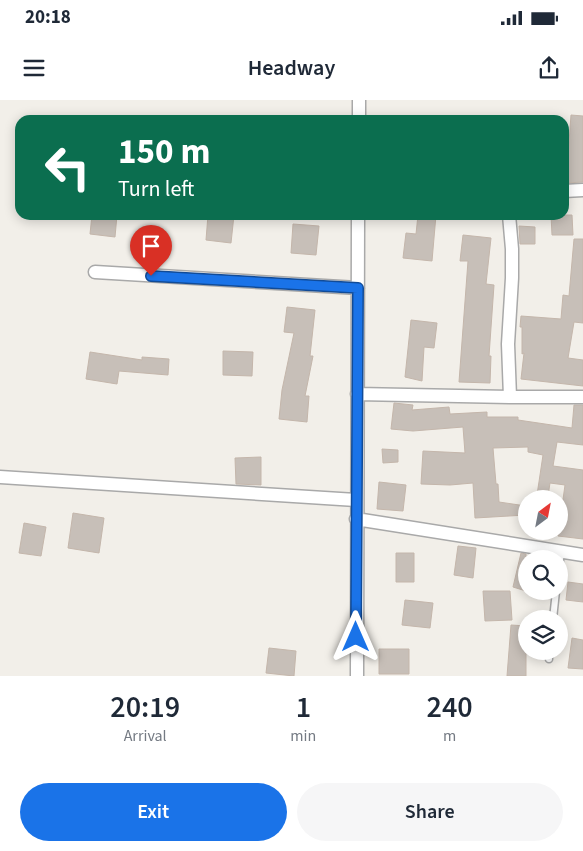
<!DOCTYPE html>
<style>
body{margin:0;font-family:"Source Sans 3",sans-serif;background:#f6f6f7;color:#1f2937;height:100vh;display:flex;flex-direction:column;font-size:19px;white-space:nowrap}
*{box-sizing:border-box;margin:0}
p{font-size:16px;color:#747a83}
.icon{flex:none;width:28px;height:28px;fill:none;stroke:currentColor;stroke-width:2;stroke-linecap:round;stroke-linejoin:round}
.map{position:relative;height:576px;overflow:hidden}
.side{display:flex;flex-direction:column;background:#fff;flex:1}
.side>*{flex:none}
.banner{position:absolute;left:15px;top:15px;width:554px;height:105px;border-radius:15px;box-shadow:0 2px 12px #0003;background:#0b6e4f;color:#fff;overflow:hidden}
.needle{width:32px;rotate:32deg}
.buttons{position:absolute;left:518px;top:390px;display:grid;gap:10px}
.buttons a{display:grid;place-items:center;width:50px;height:50px;border-radius:50%;background:#fff;box-shadow:0 2px 12px #0003;font-size:25px}
.pin{position:absolute;display:grid;place-items:center;width:42px;height:42px;color:#fff;margin:-51px -21px;border-radius:50% 50% 50% 0;rotate:-45deg;box-shadow:0 0 5px #0007}
.pin .icon{rotate:45deg}
.me{position:absolute;width:55px;margin:-28px;rotate:0deg;stroke-linejoin:round;filter:drop-shadow(0 0 4px #0008)}
.turn{display:flex;align-items:center;gap:18px;height:105px;padding:0 20px;font-size:22px}
.turn .icon{width:65px;height:65px;stroke-width:2.5}
.turn b{display:block;font-size:35px;line-height:42px}
.eta{display:flex;justify-content:space-evenly;align-items:center;height:85px;text-align:center}
.eta b{font-size:30px;font-weight:600;line-height:35px}
.cta{display:flex;gap:10px;margin-top:auto;padding:10px 20px}
.cta a{flex:1;height:58px;border-radius:30px;background:#1a73e8;color:#fff;font-size:20px;font-weight:600;line-height:58px;text-align:center}
.cta a+a{background:#f6f6f7;color:#1f2937}
.status{display:flex;justify-content:space-between;align-items:center;height:35px;padding:0 25px;background:#fff;direction:ltr}
.status svg{height:14px;fill:currentColor}
header{display:flex;justify-content:space-between;align-items:center;height:65px;padding:0 20px;background:#fff;font-size:22px;font-weight:600}
.map>svg:first-child{display:block}
.building{fill:#c7bfb8;stroke:#c4b6ab}
.lines{fill:none;stroke-linecap:round;stroke-linejoin:round}
.service-casing{stroke:#a9a9a9;stroke-width:9}
.minor-casing{stroke:#a9a9a9;stroke-width:15}
.service{stroke:#fff;stroke-width:6}
.minor{stroke:#fff;stroke-width:12}
.route-casing{stroke:#114b97;stroke-width:12}
.route{stroke:#1a73e8;stroke-width:9}
</style>
<div class="status"><b>20:18</b><svg viewBox="0 0 49 12"><path d="M0 12V9h3v3zM5 12V6h3v6zM10 12V3h3v9zM15 12V0h3v12zM26 1h20v11H26zM47 4h2v5h-2z"/></svg></div>
<header><svg class="icon" aria-label="menu" viewBox="0 0 24 24"><path d="M4 6h16M4 12h16M4 18h16"/></svg>Headway<svg class="icon" aria-label="share" viewBox="0 0 24 24"><path d="M12 15V3M7 8l5-5 5 5M5 13v7h14v-7"/></svg></header>
<div class="map">
<svg width="583" height="576" viewBox="0 0 583 576">
<rect width="100%" height="100%" fill="#f2efe9"/>
<path class="building" d="M 571,15 L 583,16 L 583,82 L 566,83 Z
M 92,115 L 117,115 L 115,137 L 90,134 Z
M 208,115 L 234,115 L 231,143 L 206,140 Z
M 418,115 L 436,115 L 432,161 L 403,158 L 406,133 L 416,134 Z
M 551,115 L 572,115 L 573,135 L 552,135 Z
M 293,124 L 319,126 L 316,155 L 291,153 Z
M 519,126 L 535,127 L 535,144 L 520,144 Z
M 463,135 L 491,138 L 486,184 L 494,185 L 489,256 L 491,256 L 490,283 L 459,282 L 468,161 L 460,161 Z
M 574,139 L 583,139 L 583,223 L 574,222 L 568,258 L 583,260 L 583,286 L 521,279 L 524,253 L 522,254 L 522,227 L 520,227 L 521,216 L 561,219 L 563,195 L 569,196 Z
M 287,207 L 315,210 L 310,256 L 313,256 L 305,296 L 309,296 L 307,322 L 279,319 L 282,290 L 294,233 L 284,232 Z
M 411,220 L 437,223 L 434,248 L 424,247 L 422,281 L 405,277 Z
M 223,251 L 253,252 L 252,276 L 223,275 Z
M 90,252 L 142,260 L 142,257 L 169,259 L 168,275 L 119,271 L 117,284 L 86,279 Z
M 394,303 L 413,305 L 412,310 L 449,307 L 450,314 L 487,312 L 487,317 L 518,317 L 518,320 L 572,328 L 574,305 L 583,305 L 583,345 L 557,342 L 553,366 L 583,370 L 583,439 L 558,436 L 565,385 L 550,383 L 548,396 L 537,395 L 543,355 L 528,352 L 528,347 L 493,348 L 496,384 L 498,384 L 499,402 L 526,406 L 526,415 L 475,418 L 473,383 L 450,385 L 421,384 L 423,351 L 465,353 L 463,327 L 413,331 L 391,329 Z
M 382,349 L 398,350 L 398,362 L 383,363 Z
M 261,357 L 261,385 L 236,384 L 235,358 Z
M 379,382 L 406,385 L 403,411 L 377,409 Z
M 73,413 L 104,418 L 99,453 L 68,448 Z
M 24,423 L 46,427 L 41,456 L 19,453 Z
M 458,446 L 476,448 L 473,478 L 454,475 Z
M 396,453 L 414,453 L 414,482 L 396,482 Z
M 521,453 L 526,454 L 526,491 L 513,487 Z
M 568,482 L 583,484 L 583,502 L 566,500 Z
M 483,491 L 510,491 L 512,520 L 485,521 Z
M 405,500 L 433,503 L 430,528 L 402,525 Z
M 511,525 L 526,526 L 526,576 L 507,576 Z
M 572,538 L 583,540 L 583,569 L 568,568 Z
M 269,548 L 296,551 L 294,576 L 266,573 Z
M 379,549 L 409,549 L 409,574 L 379,574 Z"/>
<g class="lines">
<defs>
<path id="service" d="M 559,468 L 561,452
M 553,519 L 556,491
M 549,559 L 549,551"/>
<path id="minor" d="M 359,20 L 359,0
M 564,91 L 583,90
M 509,115 L 512,149 L 512,178 L 508,244 L 510,297
M 95,172 L 358,188
M 357,294 L 510,297 L 583,297
M 0,377 L 356,400
M 356,419 L 583,455
M 357,576 L 358,115"/>
</defs>
<use href="#service" class="service-casing"/>
<use href="#minor" class="minor-casing"/>
<use href="#service" class="service"/>
<use href="#minor" class="minor"/>
</g>
<g class="lines">
<defs>
<path id="route" d="M 151,176 L 358,188 L 356,537"/>
</defs>
<use href="#route" class="route-casing"/>
<use href="#route" class="route"/>
</g>
</svg>
<div class="buttons">
<a><svg class="needle" viewBox="-14 -14 28 28"><path d="M0-13l5 13h-10z" fill="#e53935"/><path d="M0 13l5-13h-10z" fill="#747a83"/></svg></a>
<a><svg class="icon" aria-label="search" viewBox="0 0 24 24"><circle cx="10" cy="10" r="6"/><path d="M15 15l6 6"/></svg></a>
<a><svg class="icon" aria-label="layers" viewBox="0 0 24 24"><path d="M12 4l9 5-9 5-9-5zM3 14l9 5 9-5"/></svg></a>
</div>
<div class="pin" style="left:151px;top:176px;background:#d93025"><svg class="icon" aria-label="arrive" viewBox="0 0 24 24"><path d="M6 21V4h12l-3 4 3 4H6"/></svg></div>
<svg class="me" style="left:356px;top:537px" viewBox="-20 -20 40 40"><path d="M0-17L14 15 0 8-14 15z" fill="#1a73e8" stroke="#fff" stroke-width="4"/></svg>
<div class="banner">
<div class="turn"><svg class="icon" aria-label="left" viewBox="0 0 24 24"><path d="M17 20v-9H6M10 6l-5 5 5 5"/></svg><div><b>150 m</b>Turn left</div></div>
</div>
</div>
<section class="side">
<div class="eta">
<div><b>20:19</b><p>Arrival</p></div>
<div><b>1</b><p>min</p></div>
<div><b>240</b><p>m</p></div>
</div>
<div class="cta"><a>Exit</a><a>Share</a></div>
</section>
